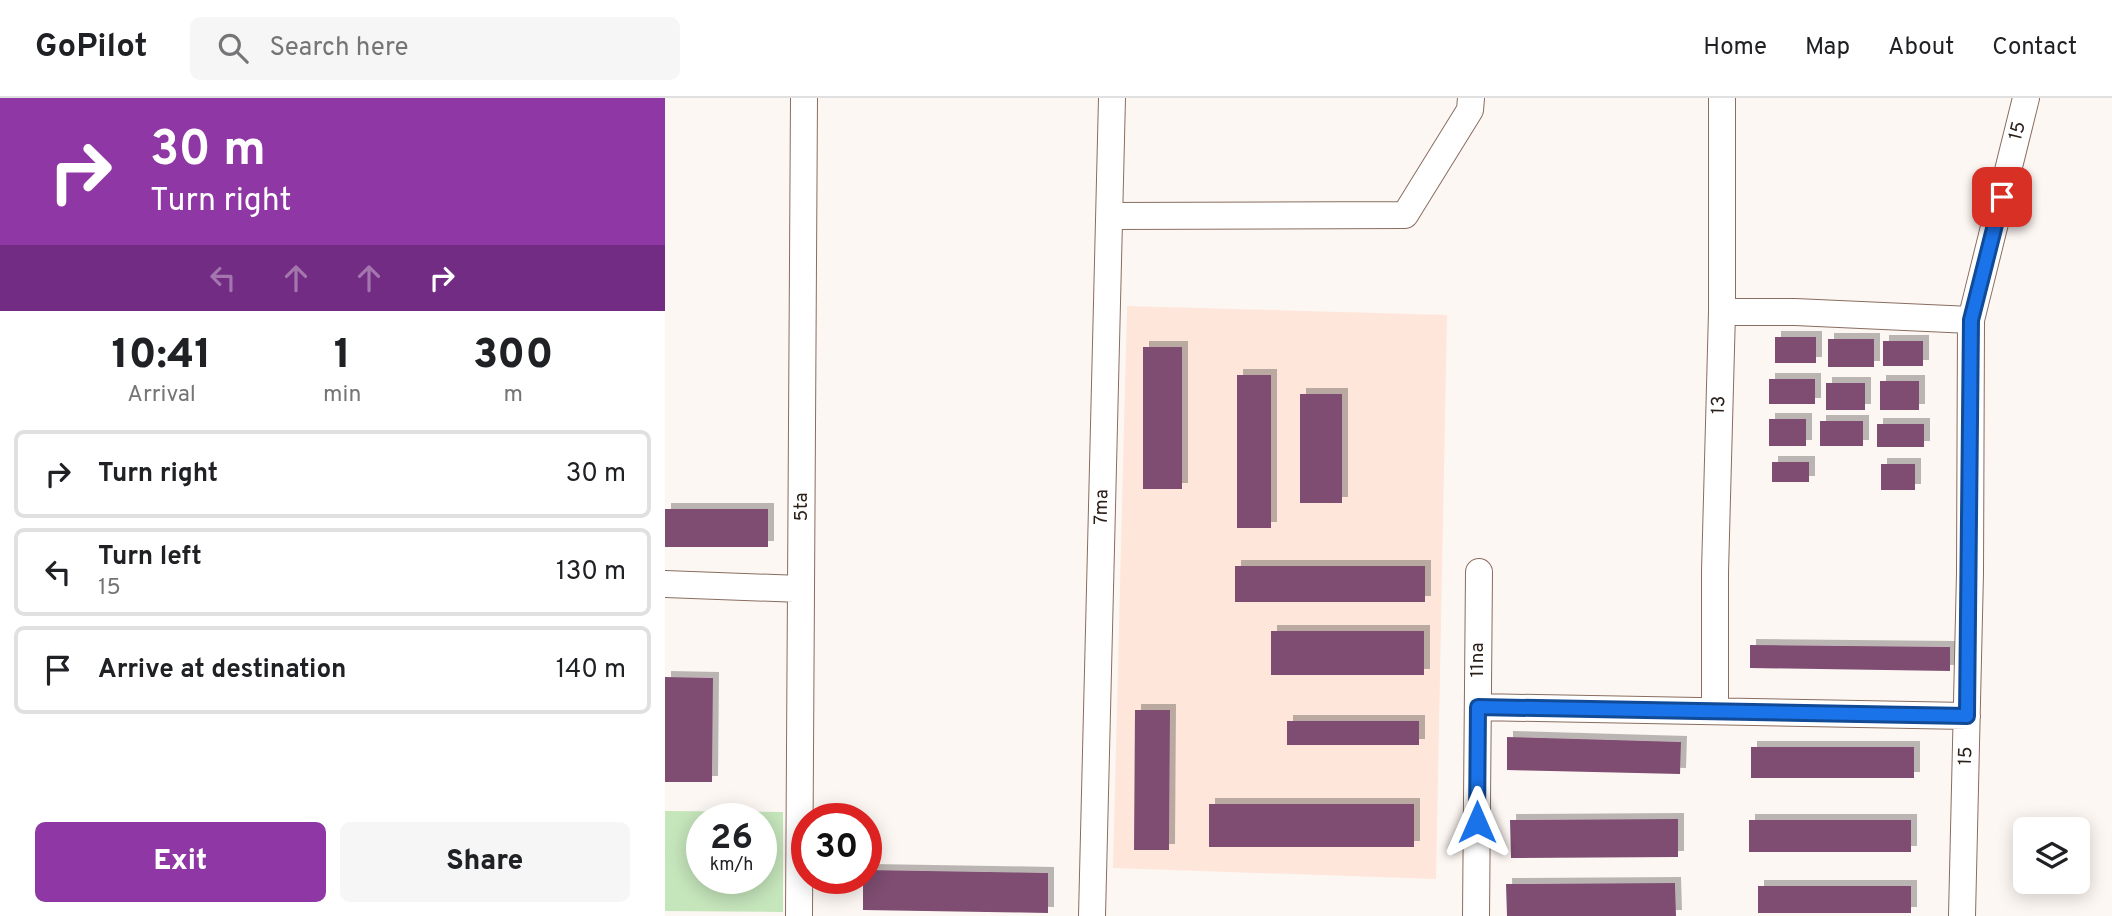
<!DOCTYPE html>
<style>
body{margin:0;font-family:Overpass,sans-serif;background:#f6f6f6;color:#202124;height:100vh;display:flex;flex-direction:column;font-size:26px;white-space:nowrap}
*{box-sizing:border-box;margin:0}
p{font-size:23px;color:#757577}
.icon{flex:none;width:38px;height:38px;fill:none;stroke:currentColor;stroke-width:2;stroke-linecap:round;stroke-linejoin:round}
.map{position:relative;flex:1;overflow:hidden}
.details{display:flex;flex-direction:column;background:#fff;width:665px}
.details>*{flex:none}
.guide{background:#8f37a4;color:#fff;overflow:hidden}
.buttons{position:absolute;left:1348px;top:719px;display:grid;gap:14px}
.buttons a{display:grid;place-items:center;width:77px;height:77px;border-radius:10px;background:#fff;box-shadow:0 4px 18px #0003;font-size:35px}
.speed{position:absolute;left:21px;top:705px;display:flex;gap:14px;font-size:35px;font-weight:700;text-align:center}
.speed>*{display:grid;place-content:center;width:91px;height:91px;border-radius:50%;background:#fff;box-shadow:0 4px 18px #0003;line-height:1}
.speed small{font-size:18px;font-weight:400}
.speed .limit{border:10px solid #d22;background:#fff;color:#111}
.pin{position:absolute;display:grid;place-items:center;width:60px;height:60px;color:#fff;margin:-30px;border-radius:14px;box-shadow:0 4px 10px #0006}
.me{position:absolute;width:77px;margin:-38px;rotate:0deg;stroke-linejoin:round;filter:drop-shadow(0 0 5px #0008)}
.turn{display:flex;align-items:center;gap:24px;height:147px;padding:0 35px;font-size:32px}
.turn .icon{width:91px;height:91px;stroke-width:2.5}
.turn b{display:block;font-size:49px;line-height:60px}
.lanes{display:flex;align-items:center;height:66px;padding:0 35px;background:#0003;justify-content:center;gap:35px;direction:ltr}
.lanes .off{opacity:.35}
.eta{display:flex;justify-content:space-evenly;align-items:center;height:119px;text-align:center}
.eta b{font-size:42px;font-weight:800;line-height:49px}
.cta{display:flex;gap:14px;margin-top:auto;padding:14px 35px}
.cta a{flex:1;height:80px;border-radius:10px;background:#8f37a4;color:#fff;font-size:28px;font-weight:800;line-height:80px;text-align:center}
.cta a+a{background:#f6f6f6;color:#202124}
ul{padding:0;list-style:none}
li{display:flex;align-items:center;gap:21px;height:88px;margin:0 14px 10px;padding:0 21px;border:4px solid #e0e0e0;border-radius:10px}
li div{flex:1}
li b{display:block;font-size:26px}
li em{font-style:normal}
header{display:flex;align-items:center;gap:42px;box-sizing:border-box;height:98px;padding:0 35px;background:#fff;border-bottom:2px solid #e0e0e0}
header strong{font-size:33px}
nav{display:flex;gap:38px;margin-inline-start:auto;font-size:24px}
.search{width:490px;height:63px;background:#f6f6f6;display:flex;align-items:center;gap:18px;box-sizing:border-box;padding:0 24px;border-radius:10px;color:#757577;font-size:26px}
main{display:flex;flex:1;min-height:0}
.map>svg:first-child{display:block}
.built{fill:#fee6da}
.green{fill:#c5e5bb;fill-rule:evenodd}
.building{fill:#7e4e71;filter:url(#shadow)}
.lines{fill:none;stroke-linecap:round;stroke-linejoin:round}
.minor-casing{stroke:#896d5f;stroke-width:28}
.minor{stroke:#fff;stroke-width:26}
.route-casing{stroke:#114b97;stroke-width:18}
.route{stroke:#1a73e8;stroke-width:12}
.labels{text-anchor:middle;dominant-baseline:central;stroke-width:7;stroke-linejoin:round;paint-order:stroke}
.street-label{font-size:19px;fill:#2b201a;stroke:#fff}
</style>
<header>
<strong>GoPilot</strong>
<div class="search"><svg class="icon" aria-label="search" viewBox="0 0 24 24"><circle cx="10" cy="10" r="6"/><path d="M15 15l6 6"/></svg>Search here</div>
<nav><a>Home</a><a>Map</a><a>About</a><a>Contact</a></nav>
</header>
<main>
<section class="details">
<div class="guide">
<div class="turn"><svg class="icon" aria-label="right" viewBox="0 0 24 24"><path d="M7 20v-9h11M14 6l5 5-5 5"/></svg><div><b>30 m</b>Turn right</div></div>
<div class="lanes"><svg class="icon off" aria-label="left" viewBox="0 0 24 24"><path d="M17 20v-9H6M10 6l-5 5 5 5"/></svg><svg class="icon off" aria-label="ahead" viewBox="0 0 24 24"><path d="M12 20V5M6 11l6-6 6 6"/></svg><svg class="icon off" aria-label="ahead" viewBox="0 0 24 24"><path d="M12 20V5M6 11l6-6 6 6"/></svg><svg class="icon" aria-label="right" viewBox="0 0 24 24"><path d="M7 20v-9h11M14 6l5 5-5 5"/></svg></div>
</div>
<div class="eta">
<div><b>10:41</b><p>Arrival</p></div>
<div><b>1</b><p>min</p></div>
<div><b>300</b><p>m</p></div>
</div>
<ul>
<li><svg class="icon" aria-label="right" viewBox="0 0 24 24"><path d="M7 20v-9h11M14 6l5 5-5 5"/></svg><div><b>Turn right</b></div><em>30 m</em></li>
<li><svg class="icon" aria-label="left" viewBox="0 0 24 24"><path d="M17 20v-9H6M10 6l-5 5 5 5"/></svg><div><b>Turn left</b><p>15</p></div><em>130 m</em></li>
<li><svg class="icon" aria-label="arrive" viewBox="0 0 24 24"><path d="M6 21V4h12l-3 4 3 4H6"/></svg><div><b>Arrive at destination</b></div><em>140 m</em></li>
</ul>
<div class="cta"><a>Exit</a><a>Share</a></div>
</section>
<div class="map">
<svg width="1447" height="818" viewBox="0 0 1447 818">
<defs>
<filter id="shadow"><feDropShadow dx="6" dy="-6" stdDeviation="0" flood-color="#0004"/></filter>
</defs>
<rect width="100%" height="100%" fill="#fdf7f3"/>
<path class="built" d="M 462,208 L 782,217 L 771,781 L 448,770 Z"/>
<path class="green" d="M 0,713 L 118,714 L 118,814 L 0,813 ZM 37,721 L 96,721 L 96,780 L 37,780 Z"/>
<path class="building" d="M 1110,239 L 1151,239 L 1151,265 L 1110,265 Z
M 1163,241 L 1209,241 L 1209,269 L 1163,269 Z
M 1218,243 L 1258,243 L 1258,268 L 1218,268 Z
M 478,249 L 517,249 L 517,391 L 478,391 Z
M 572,277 L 606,277 L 606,430 L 572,430 Z
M 1104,281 L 1150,281 L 1150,306 L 1104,306 Z
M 1215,283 L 1254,283 L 1254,312 L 1215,312 Z
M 1161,285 L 1200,285 L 1200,312 L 1161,312 Z
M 635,296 L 677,296 L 677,405 L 635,405 Z
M 1104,321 L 1141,321 L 1141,348 L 1104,348 Z
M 1155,323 L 1198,323 L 1198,348 L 1155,348 Z
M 1212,326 L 1259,326 L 1259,349 L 1212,349 Z
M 1107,364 L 1144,364 L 1144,384 L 1107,384 Z
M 1216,366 L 1250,366 L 1250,392 L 1216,392 Z
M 0,411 L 103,411 L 103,449 L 0,449 Z
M 570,468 L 760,468 L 760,504 L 570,504 Z
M 606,533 L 759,533 L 759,577 L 606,577 Z
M 1085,547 L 1285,549 L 1285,573 L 1085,570 Z
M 0,579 L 48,580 L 47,684 L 0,684 Z
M 470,612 L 505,612 L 504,752 L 469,752 Z
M 622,623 L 754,623 L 754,647 L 622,647 Z
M 842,639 L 1016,644 L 1015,676 L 842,672 Z
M 1086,649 L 1249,649 L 1249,680 L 1086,680 Z
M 544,706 L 749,706 L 749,749 L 544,749 Z
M 1013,721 L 1013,759 L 846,760 L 845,722 Z
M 1084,722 L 1246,722 L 1246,754 L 1084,754 Z
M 201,772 L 383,775 L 383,815 L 198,812 L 198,780 L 201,780 Z
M 1010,785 L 1011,818 L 842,818 L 841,786 Z
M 1093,788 L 1246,788 L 1246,815 L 1093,815 Z"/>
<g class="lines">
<defs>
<path id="minor" d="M 445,118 L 740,117 L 805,12 L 806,0
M 1057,214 L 1130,214 L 1306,222
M 0,486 L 136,491
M 813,609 L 1302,618
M 1050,613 L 1050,474 L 1057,214 L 1057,0
M 134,818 L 139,0
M 427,818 L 447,0
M 811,818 L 814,474
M 1297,818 L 1305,475 L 1306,222 L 1361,0"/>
</defs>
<use href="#minor" class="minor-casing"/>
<use href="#minor" class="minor"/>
</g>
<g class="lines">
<defs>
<path id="route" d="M 812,724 L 813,609 L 1302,618 L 1306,222 L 1337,99"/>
</defs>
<use href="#route" class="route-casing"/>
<use href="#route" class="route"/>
</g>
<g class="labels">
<g class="street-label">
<text transform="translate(1353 33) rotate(-76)">15</text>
<text transform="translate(1054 307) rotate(-88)">13</text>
<text transform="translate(137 409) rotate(-90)">5ta</text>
<text transform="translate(437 409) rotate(-89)">7ma</text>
<text transform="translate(813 562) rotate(-90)">11na</text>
<text transform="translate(1301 658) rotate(-88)">15</text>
</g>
</g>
</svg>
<div class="buttons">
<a><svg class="icon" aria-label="layers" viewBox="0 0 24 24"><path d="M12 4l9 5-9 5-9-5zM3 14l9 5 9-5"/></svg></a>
</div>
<div class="speed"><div>26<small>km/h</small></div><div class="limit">30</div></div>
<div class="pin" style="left:1337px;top:99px;background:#d93025"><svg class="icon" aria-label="arrive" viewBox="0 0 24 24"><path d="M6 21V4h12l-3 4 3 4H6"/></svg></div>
<svg class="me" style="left:812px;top:724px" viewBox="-20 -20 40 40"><path d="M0-17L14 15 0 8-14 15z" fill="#1a73e8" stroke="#fff" stroke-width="4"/></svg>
</div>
</main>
